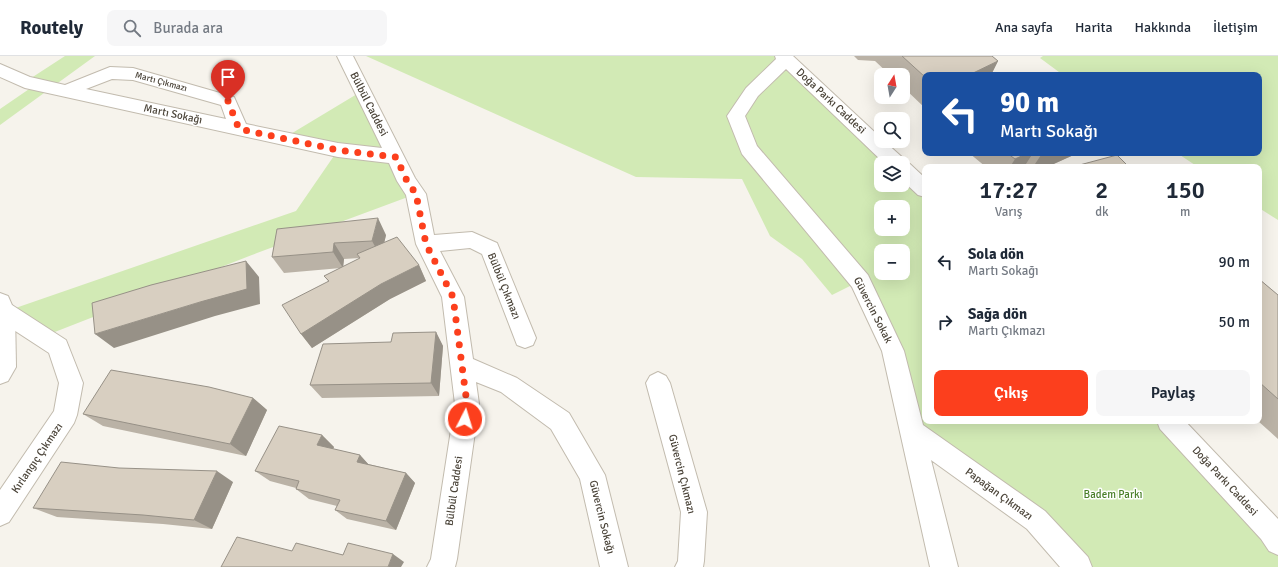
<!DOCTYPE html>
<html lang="tr">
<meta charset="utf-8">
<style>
body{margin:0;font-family:Signika,sans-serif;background:#f6f6f7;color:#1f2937;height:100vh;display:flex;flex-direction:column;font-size:15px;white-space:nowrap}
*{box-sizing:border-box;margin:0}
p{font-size:13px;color:#747a83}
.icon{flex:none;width:22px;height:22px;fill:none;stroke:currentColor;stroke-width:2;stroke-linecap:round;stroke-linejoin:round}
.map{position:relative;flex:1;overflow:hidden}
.drawer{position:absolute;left:922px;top:108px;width:340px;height:260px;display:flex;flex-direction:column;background:#fff;border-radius:8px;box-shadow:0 4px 16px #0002}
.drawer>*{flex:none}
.banner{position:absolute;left:922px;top:16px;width:340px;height:84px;border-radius:8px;box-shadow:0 4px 16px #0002;background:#1a4fa0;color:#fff;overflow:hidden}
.needle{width:26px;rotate:11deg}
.buttons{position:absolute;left:874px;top:12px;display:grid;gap:8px}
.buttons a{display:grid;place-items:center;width:36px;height:36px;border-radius:8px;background:#fff;box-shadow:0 4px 16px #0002;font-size:20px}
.pin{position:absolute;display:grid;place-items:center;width:34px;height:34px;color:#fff;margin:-41px -17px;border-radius:50% 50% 50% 0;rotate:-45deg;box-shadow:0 0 4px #0007}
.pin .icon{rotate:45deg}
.me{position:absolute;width:44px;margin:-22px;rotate:5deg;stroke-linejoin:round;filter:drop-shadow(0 0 3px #0008)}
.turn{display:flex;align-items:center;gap:14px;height:84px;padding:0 12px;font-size:18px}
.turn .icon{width:52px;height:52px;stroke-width:2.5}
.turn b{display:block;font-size:28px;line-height:34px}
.eta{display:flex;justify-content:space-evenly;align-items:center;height:68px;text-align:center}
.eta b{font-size:24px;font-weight:600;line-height:28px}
.button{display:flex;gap:8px;margin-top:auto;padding:8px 12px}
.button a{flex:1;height:46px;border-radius:8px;background:#fc3f1d;color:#fff;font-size:16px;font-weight:600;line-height:46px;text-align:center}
.button a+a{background:#f6f6f7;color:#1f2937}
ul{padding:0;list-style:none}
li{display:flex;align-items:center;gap:12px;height:60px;padding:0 12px}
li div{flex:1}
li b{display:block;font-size:15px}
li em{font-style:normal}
header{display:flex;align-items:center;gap:24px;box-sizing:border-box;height:56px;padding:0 20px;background:#fff;border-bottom:1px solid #e0e1e3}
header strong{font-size:19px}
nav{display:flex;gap:22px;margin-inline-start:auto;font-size:14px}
.search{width:280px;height:36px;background:#f6f6f7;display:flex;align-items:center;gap:10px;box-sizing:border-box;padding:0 14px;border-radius:8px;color:#747a83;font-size:15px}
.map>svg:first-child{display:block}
.green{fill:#d2eab5;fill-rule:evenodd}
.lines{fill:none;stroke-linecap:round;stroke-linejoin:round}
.minor-casing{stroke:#c2bbae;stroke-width:2}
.tertiary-casing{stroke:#c2bbae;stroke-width:2}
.minor{fill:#fff;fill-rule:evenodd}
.tertiary{fill:#fff;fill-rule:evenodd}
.wall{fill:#bab2a6;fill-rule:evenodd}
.shaded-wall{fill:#979187}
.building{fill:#d8cfc1;stroke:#979187}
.route{stroke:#fc3f1d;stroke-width:7;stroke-dasharray:0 12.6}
.labels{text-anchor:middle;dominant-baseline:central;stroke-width:3;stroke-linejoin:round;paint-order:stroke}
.far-street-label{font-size:9px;fill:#4b4439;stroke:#fff}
.street-label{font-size:11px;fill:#4b4439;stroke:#fff}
.park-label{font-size:11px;fill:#4a7f2a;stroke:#fff}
</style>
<header>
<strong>Routely</strong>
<div class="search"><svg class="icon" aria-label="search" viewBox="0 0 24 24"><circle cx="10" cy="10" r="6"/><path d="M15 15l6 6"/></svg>Burada ara</div>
<nav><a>Ana sayfa</a><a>Harita</a><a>Hakkında</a><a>İletişim</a></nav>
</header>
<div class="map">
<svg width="1278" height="511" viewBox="0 0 1278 511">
<rect width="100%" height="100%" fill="#f6f3ec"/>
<path class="green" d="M 65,0 L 95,0 L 0,69 L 0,53 L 35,29 L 25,26 Z
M 366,0 L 783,0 L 896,107 L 881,107 L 881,129 L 903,129 L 903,113 L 925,134 L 925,365 L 1169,365 L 1278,486 L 1278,511 L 1078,511 L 912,376 L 860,225 L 832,239 L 802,203 L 770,180 L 742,123 L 636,121 ZM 881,151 L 903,151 L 903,173 L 881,173 ZM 881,195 L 903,195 L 903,217 L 881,217 Z
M 1043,0 L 1278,0 L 1278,164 L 1259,152 L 1259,111 L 1198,111 L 1177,97 L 1259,97 L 1259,19 L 1063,19 L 1040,2 Z
M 362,35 L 416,138 L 257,197 L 42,281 L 4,256 L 296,155 L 338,94 L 284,82 Z"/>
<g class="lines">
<defs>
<path id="minor" d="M 337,0 L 353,0 L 415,122 L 426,138 L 434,179 L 472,176 L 497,187 L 536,282 L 533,289 L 525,292 L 517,289 L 482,198 L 470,192 L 440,195 L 464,241 L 473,303 L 517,322 L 569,357 L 605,419 L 628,511 L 600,511 L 580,423 L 551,373 L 501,336 L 476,326 L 479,348 L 457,503 L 455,511 L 427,511 L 431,503 L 455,348 L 442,241 L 416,188 L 406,139 L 397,125 L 389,107 L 338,101 L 25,32 L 0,21 L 0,8 L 30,21 L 65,29 L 110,11 L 133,12 L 234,41 L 246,68 L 338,87 L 382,92 ZM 112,23 L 133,24 L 221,49 L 226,63 L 86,33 Z
M 775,0 L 793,0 L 881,82 L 881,85 L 884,85 L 903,102 L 905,107 L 910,108 L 925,122 L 925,141 L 918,139 L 903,125 L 903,107 L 884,107 L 786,13 L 758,40 L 745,60 L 757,90 L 868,219 L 904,295 L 923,369 L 1045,455 L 1088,501 L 1092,511 L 1060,511 L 1027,473 L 931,404 L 958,511 L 930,511 L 882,295 L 852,231 L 742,98 L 727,60 L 746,32 L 776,3 Z
M 4,247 L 12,249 L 66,284 L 83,327 L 77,359 L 74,367 L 9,466 L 0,470 L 0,434 L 54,355 L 59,327 L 49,297 L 0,265 L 0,248 Z
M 658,316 L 666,320 L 670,327 L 707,456 L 704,505 L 703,511 L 675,511 L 678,505 L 681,456 L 646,327 L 650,320 Z
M 1157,365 L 1185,365 L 1278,463 L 1278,499 L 1269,495 L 1261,483 L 1160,373 Z"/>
<path id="tertiary" d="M 0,237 L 8,240 L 15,256 L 16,311 L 8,325 L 0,328 Z"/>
</defs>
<use href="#minor" class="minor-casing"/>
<use href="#tertiary" class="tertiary-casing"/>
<use href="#minor" class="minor"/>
<use href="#tertiary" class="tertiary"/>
</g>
<path class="wall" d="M 854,0 L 992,0 L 998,5 L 991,19 L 925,19 L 925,52 L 903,31 L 903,19 L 890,19 L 875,5 L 858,4 Z
M 969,97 L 1078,97 L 1047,111 L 986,111 Z
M 277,173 L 386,179 L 384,187 L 419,209 L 426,225 L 390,243 L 312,292 L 301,278 L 328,225 L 324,220 L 341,212 L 284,217 L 272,201 ZM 360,202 L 360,203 L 343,211 L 344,203 Z
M 1259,223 L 1278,239 L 1278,383 L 1258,365 L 1259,365 Z
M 436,276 L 443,290 L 439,340 L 322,342 L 310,329 Z
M 253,342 L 267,354 L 246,400 L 103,370 L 83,358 Z
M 322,379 L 334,391 L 333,393 L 360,399 L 368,408 L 406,417 L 415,427 L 396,474 L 347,463 L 335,454 L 337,450 L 309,443 L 296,433 L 296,432 L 270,425 L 255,415 Z
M 233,426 L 212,473 L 163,468 L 57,461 L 33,452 Z"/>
<path class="shaded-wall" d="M 998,5 L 991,19 L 969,19 Z
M 1028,97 L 1033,97 L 1024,111 L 1010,111 L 1015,103 Z
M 1046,97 L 1078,97 L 1047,111 L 1033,111 L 1041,99 Z
M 378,162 L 386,179 L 381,201 L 372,185 Z
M 334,187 L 344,203 L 343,212 L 333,196 Z
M 246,205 L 259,221 L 260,248 L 215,260 L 114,292 L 95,278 L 200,246 Z
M 419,209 L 426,225 L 390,243 L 312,292 L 301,278 L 381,228 Z
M 436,276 L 443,290 L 439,340 L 431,327 Z
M 253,342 L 267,354 L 246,400 L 230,388 Z
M 322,379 L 334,391 L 329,401 L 317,389 Z
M 360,399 L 370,410 L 357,406 Z
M 217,415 L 233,426 L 212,473 L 194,464 Z
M 406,417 L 415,427 L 396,474 L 386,465 Z
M 393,498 L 404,506 L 401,511 L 388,511 Z"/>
<path class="building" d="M 902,0 L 992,0 L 998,5 L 969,19 L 925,19 L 925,21 Z
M 1007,97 L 1028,97 L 1015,103 Z
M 1039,97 L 1046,97 L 1041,99 Z
M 1117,99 L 1129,111 L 1072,111 Z
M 378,162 L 372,185 L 334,187 L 333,196 L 272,201 L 277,173 Z
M 397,181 L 419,209 L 381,228 L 301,278 L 282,249 L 329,225 L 324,220 L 360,202 L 357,198 Z
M 246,205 L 247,233 L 200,246 L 95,278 L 92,247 L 151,229 Z
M 1259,223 L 1278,239 L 1278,343 L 1259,326 Z
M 436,276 L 431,327 L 310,329 L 323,288 L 391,286 L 393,277 Z
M 111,314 L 209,331 L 253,342 L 230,388 L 83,358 Z
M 279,370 L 322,379 L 317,389 L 360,399 L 357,406 L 406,417 L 386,465 L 335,454 L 340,444 L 296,433 L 299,425 L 255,415 Z
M 61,406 L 119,412 L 217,415 L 194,464 L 143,459 L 33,452 Z
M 237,481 L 292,495 L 296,487 L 343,499 L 348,487 L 393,498 L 388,511 L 221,511 Z"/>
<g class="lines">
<path class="route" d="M 228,45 L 239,73 L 338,94 L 396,101 L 407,125 L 416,138 L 426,188 L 453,241 L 467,348 L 465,363"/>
</g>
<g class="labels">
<g class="far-street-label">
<text transform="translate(161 26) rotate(15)">Martı Çıkmazı</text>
</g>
<g class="street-label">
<text transform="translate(831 45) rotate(43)">Doğa Parkı Caddesi</text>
<text transform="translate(369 48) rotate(63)">Bülbül Caddesi</text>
<text transform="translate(173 58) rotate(12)">Martı Sokağı</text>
<text transform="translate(504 230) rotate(68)">Bülbül Çıkmazı</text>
<text transform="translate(873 254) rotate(63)">Güvercin Sokak</text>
<text transform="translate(37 402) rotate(-56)">Kırlangıç Çıkmazı</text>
<text transform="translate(682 418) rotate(76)">Güvercin Çıkmazı</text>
<text transform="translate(1225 425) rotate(47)">Doğa Parkı Caddesi</text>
<text transform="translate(454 435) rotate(-82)">Bülbül Caddesi</text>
<text transform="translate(999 438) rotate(36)">Papağan Çıkmazı</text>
<text transform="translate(602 461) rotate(76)">Güvercin Sokağı</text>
</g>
<g class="park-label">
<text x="1113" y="438">Badem Parkı</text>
</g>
</g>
</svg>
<div class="buttons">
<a><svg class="needle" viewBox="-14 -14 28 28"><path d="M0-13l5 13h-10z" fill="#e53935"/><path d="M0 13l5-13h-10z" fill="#747a83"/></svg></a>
<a><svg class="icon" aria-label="search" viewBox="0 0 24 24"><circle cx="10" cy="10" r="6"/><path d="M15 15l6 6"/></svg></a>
<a><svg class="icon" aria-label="layers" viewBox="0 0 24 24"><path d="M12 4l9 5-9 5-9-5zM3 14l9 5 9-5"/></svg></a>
<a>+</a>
<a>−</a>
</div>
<div class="pin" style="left:228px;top:45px;background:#d93025"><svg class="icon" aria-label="arrive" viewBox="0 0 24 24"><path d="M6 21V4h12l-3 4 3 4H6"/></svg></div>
<svg class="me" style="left:465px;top:363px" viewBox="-20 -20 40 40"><circle r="17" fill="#fc3f1d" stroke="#fff" stroke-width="3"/><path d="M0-11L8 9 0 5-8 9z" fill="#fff"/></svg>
<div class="banner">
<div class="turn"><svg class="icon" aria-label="left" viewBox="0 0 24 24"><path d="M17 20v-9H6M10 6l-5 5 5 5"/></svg><div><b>90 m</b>Martı Sokağı</div></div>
</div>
<section class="drawer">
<div class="eta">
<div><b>17:27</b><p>Varış</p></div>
<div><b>2</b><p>dk</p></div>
<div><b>150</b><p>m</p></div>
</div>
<ul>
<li><svg class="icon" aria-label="left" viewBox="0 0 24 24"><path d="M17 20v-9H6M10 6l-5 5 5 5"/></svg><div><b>Sola dön</b><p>Martı Sokağı</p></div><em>90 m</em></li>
<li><svg class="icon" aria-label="right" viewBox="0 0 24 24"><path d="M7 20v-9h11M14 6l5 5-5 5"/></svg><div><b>Sağa dön</b><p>Martı Çıkmazı</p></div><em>50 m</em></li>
</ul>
<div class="button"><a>Çıkış</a><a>Paylaş</a></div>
</section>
</div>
